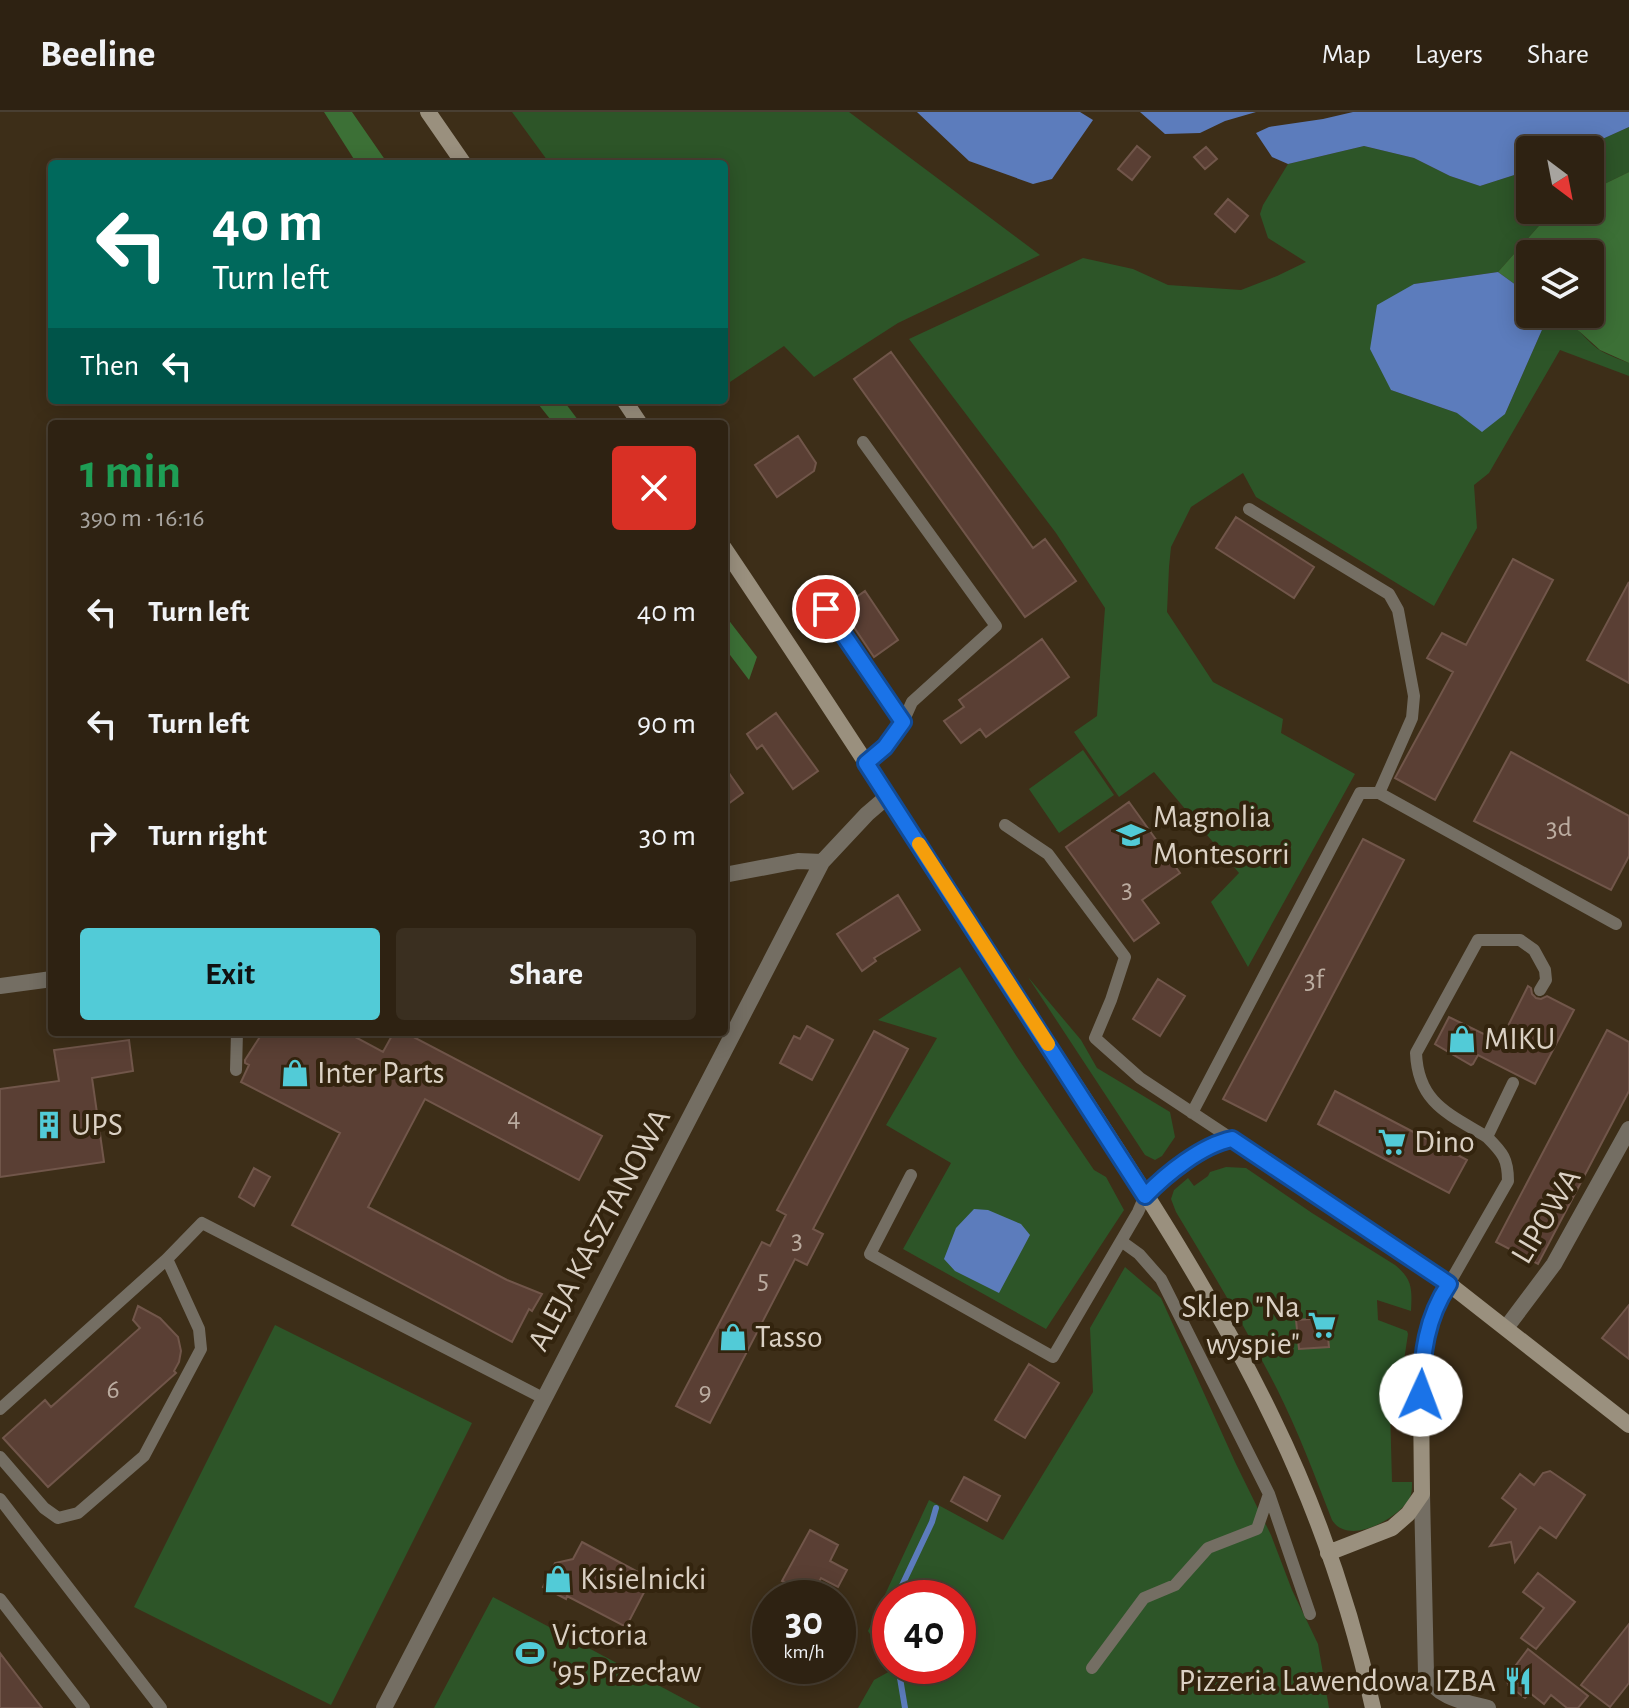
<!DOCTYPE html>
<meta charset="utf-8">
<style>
body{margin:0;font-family:"Alegreya Sans",sans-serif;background:#3a2f20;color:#f1f3f6;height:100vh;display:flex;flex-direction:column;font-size:30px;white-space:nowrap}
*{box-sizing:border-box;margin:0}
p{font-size:26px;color:#a7a49f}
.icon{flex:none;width:44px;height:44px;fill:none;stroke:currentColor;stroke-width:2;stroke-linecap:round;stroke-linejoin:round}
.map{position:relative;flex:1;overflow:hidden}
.side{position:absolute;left:48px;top:308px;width:680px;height:616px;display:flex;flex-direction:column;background:#2e2212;border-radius:8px;box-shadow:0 4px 20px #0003,0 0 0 2px #493f32}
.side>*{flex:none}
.guide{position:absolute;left:48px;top:48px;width:680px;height:244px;border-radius:8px;box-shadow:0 4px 20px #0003,0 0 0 2px #493f32;background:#00695c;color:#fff;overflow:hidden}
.needle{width:52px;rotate:148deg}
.tools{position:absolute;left:1516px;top:24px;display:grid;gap:16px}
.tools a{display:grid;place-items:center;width:88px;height:88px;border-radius:8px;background:#2e2212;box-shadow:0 4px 20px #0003,0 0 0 2px #493f32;font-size:40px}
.speed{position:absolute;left:752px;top:1468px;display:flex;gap:16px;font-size:40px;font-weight:700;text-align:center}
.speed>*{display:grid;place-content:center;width:104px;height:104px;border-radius:50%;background:#2e2212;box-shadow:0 4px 20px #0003,0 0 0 2px #493f32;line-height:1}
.speed small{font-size:20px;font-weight:400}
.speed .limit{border:12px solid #d22;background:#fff;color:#111}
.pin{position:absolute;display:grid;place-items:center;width:68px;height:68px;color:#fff;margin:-34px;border:4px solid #fff;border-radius:50%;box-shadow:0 2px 8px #0007}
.me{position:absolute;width:88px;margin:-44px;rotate:2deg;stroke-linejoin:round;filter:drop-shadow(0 0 6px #0008)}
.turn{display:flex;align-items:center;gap:28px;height:168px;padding:0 32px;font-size:36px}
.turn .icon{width:104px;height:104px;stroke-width:2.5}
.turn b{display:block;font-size:56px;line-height:68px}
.then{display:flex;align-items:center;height:76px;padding:0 32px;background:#0003;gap:16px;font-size:30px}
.round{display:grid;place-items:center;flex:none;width:84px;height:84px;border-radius:8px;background:#3a2f20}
.headline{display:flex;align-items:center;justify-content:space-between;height:136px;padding:0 32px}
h1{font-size:48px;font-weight:700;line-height:60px;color:#1e9e55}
.cta{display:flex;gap:16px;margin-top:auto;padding:16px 32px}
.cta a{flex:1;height:92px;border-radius:8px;background:#52cbd7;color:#111;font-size:32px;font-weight:700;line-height:92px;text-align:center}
.cta a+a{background:#3a2f20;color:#f1f3f6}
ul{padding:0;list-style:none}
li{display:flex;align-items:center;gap:24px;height:112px;padding:0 32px}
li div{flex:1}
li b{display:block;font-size:30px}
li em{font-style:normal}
header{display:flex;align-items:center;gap:48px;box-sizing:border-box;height:112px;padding:0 40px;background:#2e2212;border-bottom:2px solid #493f32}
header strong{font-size:38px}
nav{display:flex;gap:44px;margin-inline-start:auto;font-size:28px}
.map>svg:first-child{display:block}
.green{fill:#2d5528}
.forest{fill:#3c7036}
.water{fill:#5c7cbc}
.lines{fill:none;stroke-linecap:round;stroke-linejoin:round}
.stream{stroke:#5c7cbc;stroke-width:6}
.building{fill:#5a3f34;stroke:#71564a;stroke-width:2}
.lane{stroke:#746e63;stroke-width:12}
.street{stroke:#746e63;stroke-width:16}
.secondary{stroke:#9a907e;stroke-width:16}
.route-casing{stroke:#114b97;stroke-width:20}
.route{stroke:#1a73e8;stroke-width:14}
.slow{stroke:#f59e0b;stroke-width:14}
.labels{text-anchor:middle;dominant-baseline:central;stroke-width:8;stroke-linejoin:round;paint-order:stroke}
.number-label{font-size:28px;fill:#bbaca0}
.poi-label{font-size:32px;fill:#dbd1c4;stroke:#33240e;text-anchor:start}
.street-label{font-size:32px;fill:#dbd1c4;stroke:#33240e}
</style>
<header>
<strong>Beeline</strong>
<nav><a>Map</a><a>Layers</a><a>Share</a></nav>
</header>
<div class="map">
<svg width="1629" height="1596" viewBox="0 0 1629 1596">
<rect width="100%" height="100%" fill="#3d2e18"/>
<path class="green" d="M 512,0 L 849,0 L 1040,143 L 898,211 L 814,265 L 784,234 L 724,274 L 724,52 L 550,52 Z
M 1629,15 L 1629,60 L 1590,79 L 1590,38 L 1578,38 Z
M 1364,34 L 1414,46 L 1450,64 L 1480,74 L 1530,58 L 1530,98 L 1553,98 L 1498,160 L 1414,172 L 1391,278 L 1457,301 L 1505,302 L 1549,202 C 1569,203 1583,226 1598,237 C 1607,243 1619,247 1629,251 L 1629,264 L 1560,238 L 1489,361 L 1474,373 L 1477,416 L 1434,494 L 1256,385 L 1243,361 L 1191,395 L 1171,435 L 1169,455 L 1167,500 L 1213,570 L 1283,607 L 1281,621 L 1355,662 L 1248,855 L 1211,790 L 1239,761 L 1154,660 L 1119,685 L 1074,620 L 1097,604 L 1105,496 L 1056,421 L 909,227 L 1083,146 L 1133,157 L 1168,173 L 1241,178 L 1277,164 L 1306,150 L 1268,126 L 1260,102 L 1263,93 L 1288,52 Z
M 1083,638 L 1114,683 L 1059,721 L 1029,677 Z
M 960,855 L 1017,945 L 1094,1058 L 1106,1065 L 1124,1098 L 1046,1217 L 903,1137 L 951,1051 L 886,1013 L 937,926 L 878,908 Z
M 1028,865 L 1081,928 L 1097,956 L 1170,1000 L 1175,1025 L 1162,1044 L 1155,1048 L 1145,1043 Z
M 1226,1055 L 1246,1056 L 1312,1101 L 1395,1153 C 1413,1168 1412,1177 1411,1199 L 1377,1188 L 1378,1208 L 1407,1219 L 1408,1222 L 1403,1255 L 1389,1256 L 1392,1370 L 1412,1370 C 1412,1377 1412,1383 1408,1389 C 1395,1408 1348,1434 1332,1408 C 1315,1364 1298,1319 1277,1277 C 1246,1216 1211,1158 1176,1100 L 1171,1087 L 1174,1078 L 1188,1066 L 1194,1074 L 1208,1064 L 1210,1060 Z
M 1125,1155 L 1161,1186 L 1235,1350 L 1271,1423 L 1292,1478 L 1318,1532 L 1329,1596 L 858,1596 L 874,1568 L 892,1558 L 890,1554 L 958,1554 L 958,1486 L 890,1486 L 890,1553 L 868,1519 L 929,1388 L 1003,1428 L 1093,1280 L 1090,1216 Z
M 275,1213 L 472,1311 L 331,1593 L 134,1495 Z
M 493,1485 L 701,1596 L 434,1596 Z"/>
<path class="forest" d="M 324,0 L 352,0 L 388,52 L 357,52 Z
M 1629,60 L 1629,251 L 1600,238 L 1580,220 L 1556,202 L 1590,202 L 1590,142 L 1530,142 L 1530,183 L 1498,160 L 1553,98 L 1590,98 L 1590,79 Z
M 535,288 L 563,288 L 581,312 L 554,312 Z
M 724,502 L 757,545 L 749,568 L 724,535 Z"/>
<path class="water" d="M 917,0 L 1080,0 L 1093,8 L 1052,67 L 1033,72 L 969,49 Z
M 1140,0 L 1256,0 L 1225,9 L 1200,21 L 1165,22 Z
M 1353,0 L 1629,0 L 1629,15 L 1578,38 L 1530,38 L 1530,58 L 1480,74 L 1450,64 L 1414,46 L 1364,34 L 1288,52 L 1272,45 L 1256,21 L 1269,15 L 1323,7 Z
M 1498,160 L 1530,183 L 1530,202 L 1549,202 L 1505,302 L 1482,320 L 1457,301 L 1391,278 L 1370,237 L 1377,193 L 1414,172 Z
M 974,1097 L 988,1098 L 1021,1112 L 1030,1123 L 999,1181 L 955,1159 L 944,1147 L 956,1116 Z"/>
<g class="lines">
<path class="stream" d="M 896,1486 L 932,1410 L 936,1396
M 898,1554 L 905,1596"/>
</g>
<path class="building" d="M 1137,34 L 1150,45 L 1132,68 L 1118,57 Z
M 1206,35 L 1217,47 L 1205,57 L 1194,45 Z
M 1228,87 L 1248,104 L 1235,120 L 1215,102 Z
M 891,240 L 1033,436 L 1045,427 L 1076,469 L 1025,505 L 854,267 Z
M 798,324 L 816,351 L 814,359 L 777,385 L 755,353 Z
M 1236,405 L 1314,455 L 1294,486 L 1216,436 Z
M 1513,447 L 1553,468 L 1435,688 L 1395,666 L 1453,560 L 1427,546 L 1442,521 L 1466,533 Z
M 818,464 L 827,477 L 807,491 L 798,478 Z
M 1629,470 L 1629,571 L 1587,548 Z
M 865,479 L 898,528 L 874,545 L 841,496 Z
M 1042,527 L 1069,565 L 986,625 L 980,617 L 961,631 L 944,609 L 964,595 L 959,588 Z
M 776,601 L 818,659 L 793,677 L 762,633 L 757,637 L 747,622 Z
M 1511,640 L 1629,704 L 1629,744 L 1611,778 L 1474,709 Z
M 724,654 L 743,681 L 724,695 Z
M 1129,690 L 1180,761 L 1142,788 L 1159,811 L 1134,829 L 1066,735 Z
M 1363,727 L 1404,748 L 1266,1009 L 1223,987 Z
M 898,783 L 920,818 L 874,846 L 876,849 L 862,859 L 837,822 Z
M 1158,867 L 1185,884 L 1160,924 L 1133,907 Z
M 1528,874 L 1531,876 L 1532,882 L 1536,886 L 1541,887 L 1547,884 L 1574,898 L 1535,972 L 1478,943 L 1473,952 L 1471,953 L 1435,932 L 1449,905 L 1500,930 Z
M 807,914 L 833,928 L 812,968 L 780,951 L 794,924 L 800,927 Z
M 1607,918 L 1629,930 L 1629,979 L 1538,1152 L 1496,1130 Z
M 874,919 L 908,937 L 813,1117 L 823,1122 L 807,1153 L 795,1147 L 710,1311 L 676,1294 L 762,1130 L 770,1134 L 786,1103 L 777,1098 Z
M 263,920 L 346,920 L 383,940 L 394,920 L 404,920 L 602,1024 L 579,1068 L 425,987 L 368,1095 L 507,1168 L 542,1182 L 532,1199 L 529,1197 L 512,1230 L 292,1113 L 340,1021 L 241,970 L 249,953 L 245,951 L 245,948 Z
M 129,928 L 133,959 L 92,966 L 104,1050 L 0,1065 L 0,977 L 59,969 L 54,938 Z
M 1335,979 L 1467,1048 L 1449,1081 L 1318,1012 Z
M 254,1056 L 270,1065 L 254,1094 L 239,1085 Z
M 1629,1193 L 1629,1247 L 1602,1226 Z
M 138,1194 L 160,1206 L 178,1225 L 181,1239 L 179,1250 L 174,1259 L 176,1261 L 48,1375 L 3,1326 L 45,1288 L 51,1295 L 140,1216 L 133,1208 Z
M 1326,1206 L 1329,1235 L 1299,1237 L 1296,1208 Z
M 1029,1252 L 1059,1271 L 1025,1326 L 995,1308 Z
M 1550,1359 L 1585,1383 L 1556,1426 L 1540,1415 L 1515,1450 L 1511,1430 L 1490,1434 L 1516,1397 L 1502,1386 L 1520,1362 L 1534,1373 L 1543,1361 Z
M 964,1365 L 1000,1384 L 987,1409 L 951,1389 Z
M 810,1418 L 838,1433 L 830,1449 L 847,1458 L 838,1475 L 821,1466 L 810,1486 L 788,1486 L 794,1474 L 782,1469 Z
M 582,1430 L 651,1467 L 626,1515 L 567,1484 L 566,1487 L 543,1475 L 555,1451 L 573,1447 Z
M 1538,1461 L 1575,1490 L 1536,1537 L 1521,1526 L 1544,1496 L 1523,1480 Z
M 1629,1512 L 1629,1571 L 1610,1595 L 1581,1573 Z
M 1528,1537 L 1588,1584 L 1578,1596 L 1567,1596 L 1551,1583 L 1544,1592 L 1530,1581 L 1525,1586 L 1508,1573 L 1507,1565 Z
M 0,1541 L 42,1596 L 0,1596 Z"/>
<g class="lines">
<path class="lane" d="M 863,330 L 996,514 L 912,590 L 903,610 L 885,635 L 866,651
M 1249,397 L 1389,482 L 1398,498 L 1414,584 L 1412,606 L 1379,681
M 826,497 L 903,610
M 1005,713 L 1048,742 L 1125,845 L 1111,888 L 1095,926 L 1140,966 L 1232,1027
M 236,958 L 237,920
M 1192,1001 L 1360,681 L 1379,681 L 1616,812
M 1487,1025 C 1449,1002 1418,991 1416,941 L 1478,828 L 1520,828 L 1534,838 L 1545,858 L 1546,868 L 1540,878
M 911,1063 L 870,1142 L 1053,1245 L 1138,1100 L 1145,1084
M 1449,1172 L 1508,1069 C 1508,1047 1503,1041 1487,1025 L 1513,971
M 0,1297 L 167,1147 L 202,1111 L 543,1286
M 0,1345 L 44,1396 L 58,1406 L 78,1401 L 144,1344 L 201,1237 L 199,1217 L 167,1147
M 1269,1382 L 1310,1502
M 0,1387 L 161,1596
M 0,1487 L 84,1596
M 1092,1556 L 1144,1486 L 1175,1473 L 1208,1436 L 1257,1417 L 1269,1382 L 1161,1167 L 1139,1142 L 1121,1129"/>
<path class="street" d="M 724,763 L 798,749 L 822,750
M 0,874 L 52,867
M 1506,1216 L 1554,1152 L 1629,1017
M 1422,1382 L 1426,1562 C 1436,1586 1465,1590 1488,1596
M 384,1596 L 822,750 L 867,702 L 888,684"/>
<path class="secondary" d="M 428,0 L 464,52
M 624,288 L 640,312
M 724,436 C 829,592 931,750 1033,908 C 1117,1038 1205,1166 1272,1305 C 1317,1397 1351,1496 1373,1596
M 1145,1084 C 1166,1062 1202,1033 1232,1027 L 1449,1172 L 1629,1313
M 1328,1441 L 1392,1416 L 1408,1402 L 1422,1382 L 1421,1283 L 1423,1240 L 1432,1204 L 1449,1172"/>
</g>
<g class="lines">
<defs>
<path id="route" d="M 826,497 L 903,610 L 885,635 L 866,651 L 1145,1084 C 1166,1062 1202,1033 1232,1027 L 1449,1172 C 1426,1206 1422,1242 1421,1283"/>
</defs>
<use href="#route" class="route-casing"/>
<use href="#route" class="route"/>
<path class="slow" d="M 919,732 L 1048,932"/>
</g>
<defs>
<symbol id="school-bare" viewBox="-9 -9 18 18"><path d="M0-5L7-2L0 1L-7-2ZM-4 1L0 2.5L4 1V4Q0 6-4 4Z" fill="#52cbd7" stroke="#33240e" stroke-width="2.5" paint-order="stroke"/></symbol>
<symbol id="shop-bare" viewBox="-9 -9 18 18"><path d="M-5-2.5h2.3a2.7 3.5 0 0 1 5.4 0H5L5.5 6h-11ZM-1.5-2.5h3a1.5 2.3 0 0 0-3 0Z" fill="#52cbd7" stroke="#33240e" stroke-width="2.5" paint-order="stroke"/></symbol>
<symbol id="building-bare" viewBox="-9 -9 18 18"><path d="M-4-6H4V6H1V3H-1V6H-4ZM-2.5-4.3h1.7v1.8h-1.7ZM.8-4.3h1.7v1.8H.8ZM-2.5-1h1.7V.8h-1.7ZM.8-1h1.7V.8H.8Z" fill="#52cbd7" stroke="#33240e" stroke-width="2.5" paint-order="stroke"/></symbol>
<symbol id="supermarket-bare" viewBox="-9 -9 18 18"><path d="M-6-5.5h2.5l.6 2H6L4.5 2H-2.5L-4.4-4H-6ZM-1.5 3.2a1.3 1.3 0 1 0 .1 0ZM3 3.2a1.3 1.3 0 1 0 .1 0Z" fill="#52cbd7" stroke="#33240e" stroke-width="2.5" paint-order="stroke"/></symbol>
<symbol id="stadium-bare" viewBox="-9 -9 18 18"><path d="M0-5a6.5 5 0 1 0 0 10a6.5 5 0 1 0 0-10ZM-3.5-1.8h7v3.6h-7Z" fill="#52cbd7" stroke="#33240e" stroke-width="2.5" paint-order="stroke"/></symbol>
<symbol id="restaurant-bare" viewBox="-9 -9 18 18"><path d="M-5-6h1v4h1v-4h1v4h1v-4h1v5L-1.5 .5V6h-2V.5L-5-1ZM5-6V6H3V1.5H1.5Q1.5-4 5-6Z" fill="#52cbd7" stroke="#33240e" stroke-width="2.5" paint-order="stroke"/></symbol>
</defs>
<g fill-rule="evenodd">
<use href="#school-bare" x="1111" y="703" width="40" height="40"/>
<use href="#shop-bare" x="1442" y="907" width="40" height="40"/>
<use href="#shop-bare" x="275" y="941" width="40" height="40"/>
<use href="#building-bare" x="29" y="993" width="40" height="40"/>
<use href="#supermarket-bare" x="1372" y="1010" width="40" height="40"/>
<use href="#supermarket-bare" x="1302" y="1193" width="40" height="40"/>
<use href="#shop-bare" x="713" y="1205" width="40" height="40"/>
<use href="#shop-bare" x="538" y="1447" width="40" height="40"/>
<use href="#stadium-bare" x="510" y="1521" width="40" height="40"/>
<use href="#restaurant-bare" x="1498" y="1549" width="40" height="40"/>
</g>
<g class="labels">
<g class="number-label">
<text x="1559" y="716">3d</text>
<text x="1127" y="777">3</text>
<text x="1314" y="868">3f</text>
<text x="514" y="1006">4</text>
<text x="797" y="1128">3</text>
<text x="763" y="1168">5</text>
<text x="113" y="1278">6</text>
<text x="705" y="1280">9</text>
</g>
<g class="poi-label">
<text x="1153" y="705">Magnolia<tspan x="1153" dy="37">Montesorri</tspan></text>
<text x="1484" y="927">MIKU</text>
<text x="317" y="961">Inter Parts</text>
<text x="71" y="1013">UPS</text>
<text x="1414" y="1030">Dino</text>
<text x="1300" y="1195" text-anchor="end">Sklep "Na<tspan x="1300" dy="37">wyspie"</tspan></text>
<text x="755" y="1225">Tasso</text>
<text x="580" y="1467">Kisielnicki</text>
<text x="552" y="1523">Victoria<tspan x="552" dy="37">'95 Przecław</tspan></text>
<text x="1496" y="1569" text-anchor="end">Pizzeria Lawendowa IZBA</text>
</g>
<g class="street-label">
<text transform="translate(1546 1104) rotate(-59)">LIPOWA</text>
<text transform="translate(599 1118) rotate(-62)">ALEJA KASZTANOWA</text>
</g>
</g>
</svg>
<div class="tools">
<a><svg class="needle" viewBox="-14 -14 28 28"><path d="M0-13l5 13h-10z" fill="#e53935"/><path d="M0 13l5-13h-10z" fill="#a7a49f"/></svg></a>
<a><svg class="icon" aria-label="layers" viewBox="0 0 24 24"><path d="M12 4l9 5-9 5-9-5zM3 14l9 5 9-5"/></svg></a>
</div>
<div class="speed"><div>30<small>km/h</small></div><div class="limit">40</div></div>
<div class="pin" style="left:826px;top:497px;background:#d93025"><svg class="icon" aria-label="arrive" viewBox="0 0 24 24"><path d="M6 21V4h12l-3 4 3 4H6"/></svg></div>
<svg class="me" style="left:1421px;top:1283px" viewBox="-20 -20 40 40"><circle r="19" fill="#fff"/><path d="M0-13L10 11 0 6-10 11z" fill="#1a73e8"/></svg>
<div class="guide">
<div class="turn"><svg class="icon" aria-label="left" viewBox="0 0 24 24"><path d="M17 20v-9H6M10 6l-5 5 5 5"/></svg><div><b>40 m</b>Turn left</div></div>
<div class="then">Then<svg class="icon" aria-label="left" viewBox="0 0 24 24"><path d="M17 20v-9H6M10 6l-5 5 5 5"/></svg></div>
</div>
<section class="side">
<div class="headline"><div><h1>1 min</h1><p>390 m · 16:16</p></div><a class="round" style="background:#d93025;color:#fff"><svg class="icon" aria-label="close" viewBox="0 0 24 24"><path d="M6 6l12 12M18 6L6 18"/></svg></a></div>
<ul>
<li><svg class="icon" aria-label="left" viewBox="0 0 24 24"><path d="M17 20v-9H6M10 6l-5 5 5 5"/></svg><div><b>Turn left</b></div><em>40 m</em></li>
<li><svg class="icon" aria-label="left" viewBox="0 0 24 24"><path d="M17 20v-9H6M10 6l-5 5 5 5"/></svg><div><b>Turn left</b></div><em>90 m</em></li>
<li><svg class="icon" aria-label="right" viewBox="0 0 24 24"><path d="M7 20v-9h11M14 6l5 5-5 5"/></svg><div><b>Turn right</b></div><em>30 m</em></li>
</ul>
<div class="cta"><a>Exit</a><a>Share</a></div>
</section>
</div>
